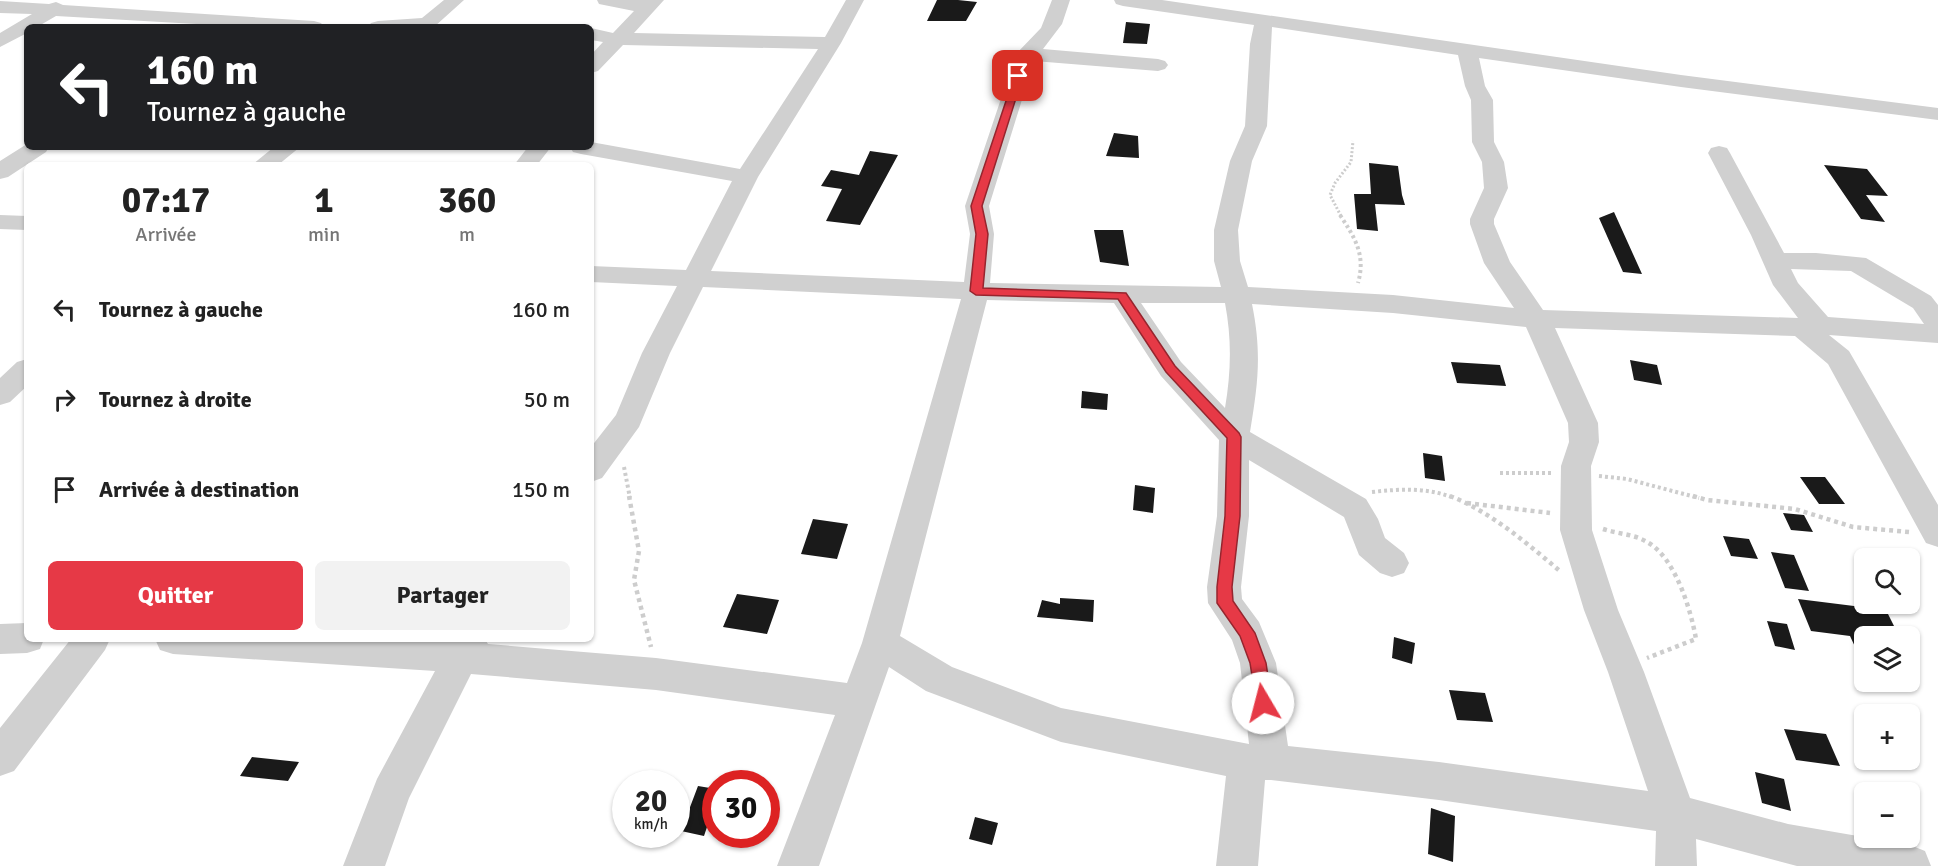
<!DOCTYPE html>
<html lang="fr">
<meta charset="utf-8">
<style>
body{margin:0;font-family:Signika,sans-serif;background:#f2f2f2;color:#222;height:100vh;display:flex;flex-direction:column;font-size:22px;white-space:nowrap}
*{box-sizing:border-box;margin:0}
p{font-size:20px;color:#767676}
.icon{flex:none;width:33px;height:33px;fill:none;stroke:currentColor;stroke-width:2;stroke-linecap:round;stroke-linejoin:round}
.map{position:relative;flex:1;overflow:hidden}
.panel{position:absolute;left:24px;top:162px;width:570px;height:480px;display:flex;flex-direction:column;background:#fff;border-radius:9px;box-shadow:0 2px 4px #0004}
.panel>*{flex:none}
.top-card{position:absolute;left:24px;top:24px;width:570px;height:126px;border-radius:9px;box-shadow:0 2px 4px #0004;background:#202124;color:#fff;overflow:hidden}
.tools{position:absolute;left:1854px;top:548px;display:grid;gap:12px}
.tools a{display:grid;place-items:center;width:66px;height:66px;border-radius:9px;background:#fff;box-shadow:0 2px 4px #0004;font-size:30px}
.speed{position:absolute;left:612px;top:770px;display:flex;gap:12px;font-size:30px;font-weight:700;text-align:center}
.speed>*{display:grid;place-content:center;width:78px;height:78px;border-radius:50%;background:#fff;box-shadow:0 2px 4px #0004;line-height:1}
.speed small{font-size:15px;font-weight:400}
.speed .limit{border:9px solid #d22;background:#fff;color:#111}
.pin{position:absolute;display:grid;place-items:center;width:51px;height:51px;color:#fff;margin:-26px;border-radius:12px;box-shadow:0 3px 9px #0006}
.me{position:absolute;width:66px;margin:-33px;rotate:352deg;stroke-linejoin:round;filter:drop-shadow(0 0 4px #0008)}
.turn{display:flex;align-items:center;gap:21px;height:126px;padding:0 24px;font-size:27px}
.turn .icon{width:78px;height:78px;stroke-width:2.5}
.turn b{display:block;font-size:42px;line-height:51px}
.eta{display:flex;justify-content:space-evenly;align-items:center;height:102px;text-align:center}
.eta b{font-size:36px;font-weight:700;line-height:42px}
.cta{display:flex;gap:12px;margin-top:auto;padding:12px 24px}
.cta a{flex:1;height:69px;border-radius:9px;background:#e63946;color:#fff;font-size:24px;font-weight:700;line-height:69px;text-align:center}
.cta a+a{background:#f2f2f2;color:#222}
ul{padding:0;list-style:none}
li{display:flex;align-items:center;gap:18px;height:90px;padding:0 24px}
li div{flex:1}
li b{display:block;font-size:22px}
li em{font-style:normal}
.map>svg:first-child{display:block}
.building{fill:#1a1a1a}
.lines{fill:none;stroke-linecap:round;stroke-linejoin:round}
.path-far2{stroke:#cdcdcd;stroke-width:3;stroke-dasharray:2 2;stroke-linecap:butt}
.path-far1{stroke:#cdcdcd;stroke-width:4;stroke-dasharray:3 3;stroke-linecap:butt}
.path{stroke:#cdcdcd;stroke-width:4.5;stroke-dasharray:4 4;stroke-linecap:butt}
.minor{fill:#d0d0d0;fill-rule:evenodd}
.route{fill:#e63946;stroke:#96252e;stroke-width:1.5}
</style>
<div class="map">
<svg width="1938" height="866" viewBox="0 0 1938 866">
<rect width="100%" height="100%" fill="#fff"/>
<path class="building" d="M 937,0 L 958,0 L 977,2 L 966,21 L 927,21 Z
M 1126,22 L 1150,24 L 1147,44 L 1123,43 Z
M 1114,133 L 1138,136 L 1139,158 L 1106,156 Z
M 870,151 L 898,155 L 860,225 L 826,221 L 842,189 L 821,186 L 831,170 L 859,175 Z
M 1369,163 L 1398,166 L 1402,195 L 1405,205 L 1375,204 L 1378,231 L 1357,229 L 1354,194 L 1371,194 Z
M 1824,165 L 1867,169 L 1888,196 L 1866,195 L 1885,222 L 1861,219 Z
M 1614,212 L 1642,274 L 1623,272 L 1599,218 Z
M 1094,230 L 1123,230 L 1129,266 L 1100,262 Z
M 1630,360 L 1657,365 L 1662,385 L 1634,380 Z
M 1451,362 L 1500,365 L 1506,386 L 1457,383 Z
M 1082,391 L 1108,394 L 1107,410 L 1081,408 Z
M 1423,453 L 1442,456 L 1445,481 L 1425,478 Z
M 1800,477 L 1825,477 L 1845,504 L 1819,504 Z
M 1135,485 L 1155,488 L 1153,513 L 1133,510 Z
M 1783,513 L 1804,515 L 1813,532 L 1791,530 Z
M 813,519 L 848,524 L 837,559 L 801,554 Z
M 1723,536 L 1749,539 L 1758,559 L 1731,556 Z
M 1771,552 L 1794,555 L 1809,591 L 1785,588 Z
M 737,594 L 779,600 L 767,634 L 723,627 Z
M 1060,598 L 1094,600 L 1093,622 L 1037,617 L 1042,600 L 1060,604 Z
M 1798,599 L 1886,610 L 1899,636 L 1864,636 L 1864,666 L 1850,636 L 1811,631 Z
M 1767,621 L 1787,624 L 1795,650 L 1775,646 Z
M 1394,637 L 1415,643 L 1412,664 L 1392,658 Z
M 1449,690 L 1485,693 L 1493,722 L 1457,720 Z
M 1784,729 L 1826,734 L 1840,766 L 1796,760 Z
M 252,757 L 299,762 L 288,781 L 240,776 Z
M 1755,772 L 1784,779 L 1791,811 L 1762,803 Z
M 698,786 L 716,789 L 716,829 L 707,827 L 704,836 L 681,831 Z
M 1431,808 L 1455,816 L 1453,862 L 1428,854 Z
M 975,817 L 998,823 L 992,845 L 969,839 Z"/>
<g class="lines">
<path class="path-far2" d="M 1341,216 L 1330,195 L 1335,183 L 1351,162 L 1353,141"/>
<path class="path-far1" d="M 1340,215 C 1355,238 1366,255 1358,283
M 624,467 L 630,498
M 1500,473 L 1553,473
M 1599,476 L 1627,479 L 1699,498
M 1372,492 C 1401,489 1426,487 1454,498"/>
<path class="path" d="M 629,496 L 639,551 L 634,580 L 651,647
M 1450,496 C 1491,512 1528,544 1561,572
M 1693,496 L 1707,500 L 1795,509 L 1853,527 L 1909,532
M 1467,503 L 1550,513
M 1603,529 C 1618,534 1634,534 1647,542 C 1675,557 1691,610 1696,639 L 1647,658"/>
<path class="minor" d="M 444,0 L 464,0 L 434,27 L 368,27 L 371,23 L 378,21 L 422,18 Z
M 597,0 L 664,0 L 634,33 L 825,37 L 846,0 L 864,0 L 841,43 L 758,177 L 711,271 L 964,282 L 970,234 L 965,206 L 1016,54 L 1041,28 L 1052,0 L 1070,0 L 1062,24 L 1043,49 L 1158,59 L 1165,61 L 1168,65 L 1165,69 L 1158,71 L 1034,61 L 989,206 L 994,234 L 990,283 L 1221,287 L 1214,261 L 1214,230 L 1230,161 L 1245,126 L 1250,44 L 1254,25 L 1123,6 L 1116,4 L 1114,0 L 1162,0 L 1681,75 L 1938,108 L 1938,120 L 1681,87 L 1479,58 L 1485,86 L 1493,100 L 1494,142 L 1504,162 L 1508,188 L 1494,219 L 1494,224 L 1510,262 L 1543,310 L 1798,318 L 1773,285 L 1751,235 L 1708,153 L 1711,148 L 1719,146 L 1727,148 L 1730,153 L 1784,253 L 1816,253 L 1866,258 L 1931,296 L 1938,305 L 1938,343 L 1829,335 L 1849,351 L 1938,505 L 1938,547 L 1926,543 L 1828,364 L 1795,336 L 1555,328 L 1598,423 L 1599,442 L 1591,466 L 1592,530 L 1618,610 L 1644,672 L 1690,798 L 1788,824 L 1910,845 L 1925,851 L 1931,866 L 1797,866 L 1696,839 L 1697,866 L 1655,866 L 1656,831 L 1439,800 L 1271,780 L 1265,780 L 1258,866 L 1216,866 L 1226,776 L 1061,742 L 926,691 L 889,667 L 819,866 L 777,866 L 835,715 L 656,690 L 471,674 L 409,798 L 385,866 L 343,866 L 377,779 L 435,671 L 173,654 L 160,650 L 155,639 L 485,639 L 488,644 L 656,658 L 847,683 L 862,643 L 961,299 L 703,287 L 670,353 L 639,427 L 602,478 L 591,482 L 591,447 L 616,415 L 642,353 L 677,286 L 591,282 L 591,266 L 686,270 L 732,181 L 581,154 L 573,152 L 570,147 L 591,147 L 591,142 L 740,169 L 818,49 L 623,45 L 598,71 L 591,73 L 591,55 L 603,42 L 591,40 L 591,28 L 613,33 L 634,11 L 599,4 ZM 1272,27 L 1458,55 L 1465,86 L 1471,100 L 1472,142 L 1482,162 L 1484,188 L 1470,219 L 1470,224 L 1484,263 L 1514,308 L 1393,295 L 1248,287 L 1240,261 L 1238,230 L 1252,161 L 1267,126 ZM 1791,269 L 1851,271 L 1913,308 L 1924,324 L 1828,317 L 1798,283 ZM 987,300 L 1114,303 L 1161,376 L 1219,440 L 1217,516 L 1207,587 L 1208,603 L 1232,640 L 1240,663 L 1249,744 L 1061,708 L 952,667 L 900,636 ZM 1141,303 L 1225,303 C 1232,340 1231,372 1225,408 L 1181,362 ZM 1252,304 L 1393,313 L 1526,327 L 1568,423 L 1569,442 L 1561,466 L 1560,530 L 1584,610 L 1608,672 L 1648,791 L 1439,762 L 1288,746 L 1276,663 L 1259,622 L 1242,599 L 1241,587 L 1249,516 L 1249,460 L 1344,517 L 1359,555 L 1380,573 L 1392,577 L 1404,573 L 1409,563 L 1404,553 L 1385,538 L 1378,519 L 1366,499 L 1250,432 C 1258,383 1262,354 1252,304 Z
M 0,1 L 49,4 L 56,2 L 63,5 L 314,21 L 321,23 L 324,27 L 249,27 L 56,16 L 37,27 L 27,27 L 27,33 L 0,47 L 0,33 L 32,14 L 0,13 Z
M 27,144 L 27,147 L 49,147 L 46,152 L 8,177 L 0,179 L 0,161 Z
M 274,147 L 300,147 L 278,165 L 252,165 Z
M 528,147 L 551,147 L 537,165 L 514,165 Z
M 0,215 L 27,216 L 27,230 L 0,229 Z
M 27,359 L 27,386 L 10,402 L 0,405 L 0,378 L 17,362 Z
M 27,623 L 27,639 L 44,639 L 40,649 L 27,653 L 0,654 L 0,624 Z
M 71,639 L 110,639 L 105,650 L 14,771 L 0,776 L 0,728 Z"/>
</g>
<path class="route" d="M 1015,74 L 1023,76 L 982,206 L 988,234 L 983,288 L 1126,293 L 1175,366 L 1239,433 L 1241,437 L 1240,516 L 1232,587 L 1233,601 L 1255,633 L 1266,663 L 1272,703 L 1269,708 L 1263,710 L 1257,708 L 1250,663 L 1240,636 L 1217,603 L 1217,587 L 1225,516 L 1227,438 L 1166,372 L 1118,299 L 976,295 L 970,291 L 976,234 L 971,206 Z"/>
</svg>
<div class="tools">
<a><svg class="icon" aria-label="search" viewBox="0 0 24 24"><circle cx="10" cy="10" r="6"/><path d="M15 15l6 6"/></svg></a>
<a><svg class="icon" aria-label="layers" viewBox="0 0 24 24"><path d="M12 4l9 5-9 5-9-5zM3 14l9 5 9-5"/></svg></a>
<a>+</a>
<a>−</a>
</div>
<div class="speed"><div>20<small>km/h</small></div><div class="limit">30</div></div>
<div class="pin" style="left:1018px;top:76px;background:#d93025"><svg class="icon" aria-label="arrive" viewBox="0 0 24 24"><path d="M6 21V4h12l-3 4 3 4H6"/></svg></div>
<svg class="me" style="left:1263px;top:703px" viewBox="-20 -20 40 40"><circle r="19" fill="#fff"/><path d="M0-13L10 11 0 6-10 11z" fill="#e63946"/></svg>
<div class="top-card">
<div class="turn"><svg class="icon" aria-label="left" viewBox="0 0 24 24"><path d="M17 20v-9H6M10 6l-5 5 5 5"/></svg><div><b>160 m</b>Tournez à gauche</div></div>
</div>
<section class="panel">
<div class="eta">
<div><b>07:17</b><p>Arrivée</p></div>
<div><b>1</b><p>min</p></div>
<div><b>360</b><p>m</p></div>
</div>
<ul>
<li><svg class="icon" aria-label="left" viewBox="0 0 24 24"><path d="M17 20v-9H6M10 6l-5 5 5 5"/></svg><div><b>Tournez à gauche</b></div><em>160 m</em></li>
<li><svg class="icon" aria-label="right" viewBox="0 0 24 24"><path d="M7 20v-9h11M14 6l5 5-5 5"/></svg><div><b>Tournez à droite</b></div><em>50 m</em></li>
<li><svg class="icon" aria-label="arrive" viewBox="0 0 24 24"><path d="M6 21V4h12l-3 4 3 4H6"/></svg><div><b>Arrivée à destination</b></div><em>150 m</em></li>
</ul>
<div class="cta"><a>Quitter</a><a>Partager</a></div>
</section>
</div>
